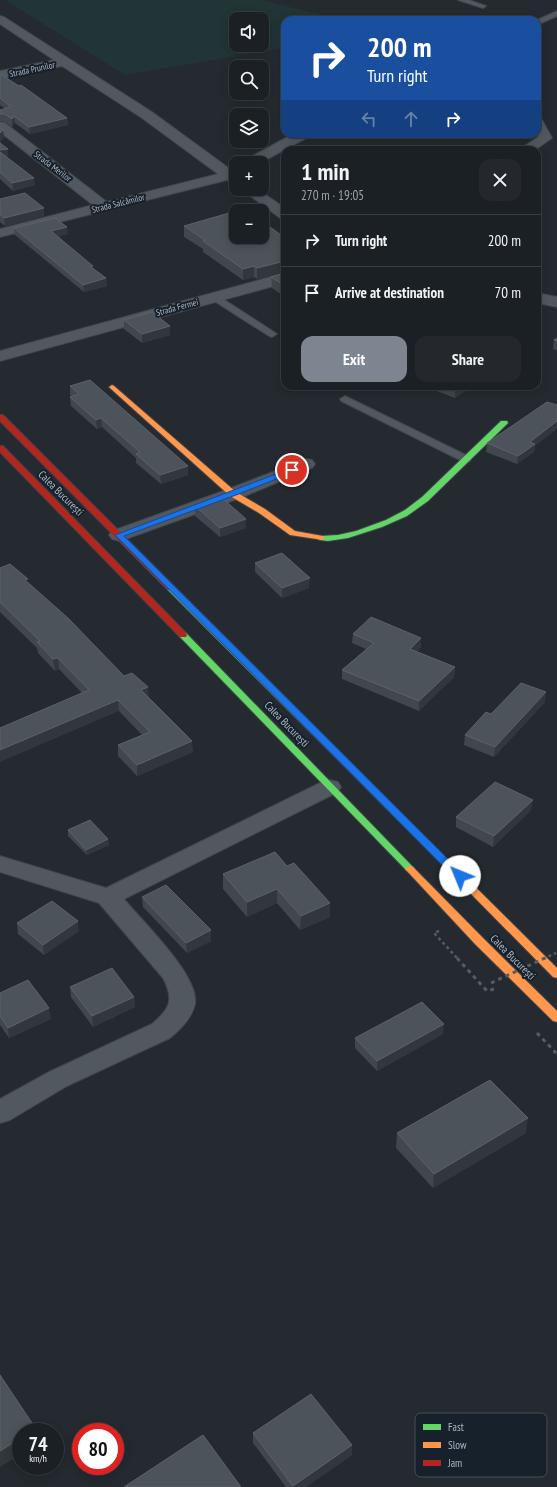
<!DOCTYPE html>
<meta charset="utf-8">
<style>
body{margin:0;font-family:"PT Sans Narrow",sans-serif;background:#24282c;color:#f1f3f6;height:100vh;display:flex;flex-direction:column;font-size:15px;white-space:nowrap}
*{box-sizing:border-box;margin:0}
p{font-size:13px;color:#a0a3a6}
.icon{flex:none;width:22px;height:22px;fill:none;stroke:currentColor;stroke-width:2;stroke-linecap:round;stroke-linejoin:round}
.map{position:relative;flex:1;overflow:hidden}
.drawer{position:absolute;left:281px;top:146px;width:260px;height:244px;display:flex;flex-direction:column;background:#1b2024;border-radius:12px;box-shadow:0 2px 10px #0003,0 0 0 1px #393e41}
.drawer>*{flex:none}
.hud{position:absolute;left:281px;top:16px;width:260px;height:122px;border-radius:12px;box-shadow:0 2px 10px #0003,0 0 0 1px #393e41;background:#1a4fa0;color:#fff;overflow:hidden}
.controls{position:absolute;left:229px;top:12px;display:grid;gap:8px}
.controls a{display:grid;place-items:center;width:40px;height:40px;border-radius:8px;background:#1b2024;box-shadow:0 2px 10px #0003,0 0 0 1px #393e41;font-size:20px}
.speed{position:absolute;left:12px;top:1423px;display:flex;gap:8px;font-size:20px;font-weight:700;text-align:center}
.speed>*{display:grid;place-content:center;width:52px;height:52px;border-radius:50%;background:#1b2024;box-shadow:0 2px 10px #0003,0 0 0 1px #393e41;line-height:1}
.speed small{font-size:10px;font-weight:400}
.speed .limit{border:6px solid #d22;background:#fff;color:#111}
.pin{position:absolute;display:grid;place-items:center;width:34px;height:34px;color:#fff;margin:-17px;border:2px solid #fff;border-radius:50%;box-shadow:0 1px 4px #0007}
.me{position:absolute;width:44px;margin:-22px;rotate:315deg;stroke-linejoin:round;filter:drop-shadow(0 0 3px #0008)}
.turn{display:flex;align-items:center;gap:14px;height:84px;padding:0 20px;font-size:18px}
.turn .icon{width:52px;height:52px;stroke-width:2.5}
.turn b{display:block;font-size:28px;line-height:34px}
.lanes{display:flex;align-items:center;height:38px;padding:0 20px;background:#0003;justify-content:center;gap:20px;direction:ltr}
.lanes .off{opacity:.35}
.round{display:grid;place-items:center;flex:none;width:42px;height:42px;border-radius:12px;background:#24282c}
.headline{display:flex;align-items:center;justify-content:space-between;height:68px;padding:0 20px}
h1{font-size:24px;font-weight:700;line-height:30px}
.action{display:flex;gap:8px;margin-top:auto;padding:8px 20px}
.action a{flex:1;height:46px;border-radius:12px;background:#7c8590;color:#fff;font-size:16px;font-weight:700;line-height:46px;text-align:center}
.action a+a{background:#24282c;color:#f1f3f6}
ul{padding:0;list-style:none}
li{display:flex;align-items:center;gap:12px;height:52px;padding:0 20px;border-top:1px solid #393e41}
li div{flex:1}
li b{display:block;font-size:15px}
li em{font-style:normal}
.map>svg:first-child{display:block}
.green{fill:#213436;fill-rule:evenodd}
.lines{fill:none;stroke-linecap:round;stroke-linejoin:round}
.lane-casing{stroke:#404449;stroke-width:2}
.street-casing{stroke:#404449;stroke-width:2}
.fast-casing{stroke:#404449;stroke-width:2}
.slow-casing{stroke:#404449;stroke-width:2}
.jam-casing{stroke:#404449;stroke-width:2}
.path-far1{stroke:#555c62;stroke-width:2.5;stroke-dasharray:3 3;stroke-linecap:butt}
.path{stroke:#555c62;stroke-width:3;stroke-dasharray:4 4;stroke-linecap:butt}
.lane{fill:#525860;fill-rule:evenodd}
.street{fill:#525860;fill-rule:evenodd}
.fast{fill:#63d668;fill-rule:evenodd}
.slow{fill:#ff974d;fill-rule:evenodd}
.jam{fill:#b3261e;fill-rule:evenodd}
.path-bridge-far1{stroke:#555c62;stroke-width:2.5;stroke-dasharray:3 3;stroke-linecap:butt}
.path-bridge{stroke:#555c62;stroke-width:3;stroke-dasharray:4 4;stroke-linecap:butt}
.wall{fill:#41474d}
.shaded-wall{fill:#31373c}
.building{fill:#4c535a;stroke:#5b636a}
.route{fill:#1a73e8;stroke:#114b97}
.labels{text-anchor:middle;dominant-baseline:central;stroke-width:4;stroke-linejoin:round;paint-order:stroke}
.far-street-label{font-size:9px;fill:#abb6c4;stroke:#17212b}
.street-label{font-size:11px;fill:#abb6c4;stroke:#17212b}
.key{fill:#17212b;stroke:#434e59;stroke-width:1}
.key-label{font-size:11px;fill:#abb6c4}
</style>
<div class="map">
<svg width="557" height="1487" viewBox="0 0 557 1487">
<rect width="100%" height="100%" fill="#242a30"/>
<path class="green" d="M 5,0 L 262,0 L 343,20 L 285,20 L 285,48 L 125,75 ZM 236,19 L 262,19 L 262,45 L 236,45 Z"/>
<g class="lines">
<defs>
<path id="lane" d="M 458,0 L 469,0 L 486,6 L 483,8 Z
M 557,11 L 557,16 L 537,25 L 537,20 Z
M 214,294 L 217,295 L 277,334 L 272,337 L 269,336 L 211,299 L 209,297 L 211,295 Z
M 345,396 L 470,457 L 471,459 L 470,461 L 462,461 L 341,401 L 340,399 Z"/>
<path id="street" d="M 0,16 L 4,17 L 152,112 L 230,169 L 236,167 L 236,184 L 227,180 L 0,237 L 0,229 L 93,205 L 0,132 L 0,122 L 5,123 L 107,202 L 218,174 L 142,118 L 62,66 L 0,79 L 0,71 L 54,60 L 0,24 Z
M 537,119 L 542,120 L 552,138 L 535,150 L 519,150 L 538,137 L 536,134 Z
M 293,134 L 310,134 L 308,137 L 260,163 L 243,163 L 245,160 Z
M 241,189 L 257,189 L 285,208 L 285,219 L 280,218 Z
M 285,273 L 285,283 L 0,361 L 0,351 Z
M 537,293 L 557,297 L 557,307 L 537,303 Z
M 306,459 L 312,460 L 315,464 L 312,468 L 240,498 L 126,539 L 119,541 L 112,539 L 109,535 L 112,531 L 226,490 Z
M 330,780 L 338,782 L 341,787 L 338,792 L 124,899 C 142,921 200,976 195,1004 C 192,1018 181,1029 170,1038 L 67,1086 L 10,1120 L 0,1123 L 0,1099 L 49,1072 L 152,1024 C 169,1009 175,1001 163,978 L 99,903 L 0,872 L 0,856 L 106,888 L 322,782 Z"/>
<path id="fast" d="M 501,421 L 507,421 L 508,423 L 428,501 L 407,516 L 382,527 L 348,538 L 328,541 L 320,540 L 316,538 L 320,536 L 338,535 L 356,531 L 386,520 L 405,510 L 422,497 Z
M 168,586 L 174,586 L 419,831 L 417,833 L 411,833 L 168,590 L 167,588 Z
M 183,632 L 186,633 L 413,867 L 415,869 L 413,871 L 407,871 L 180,637 L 179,635 Z"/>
<path id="slow" d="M 112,385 L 114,386 L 236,492 L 265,509 L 295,531 L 323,536 L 324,538 L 323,540 L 290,535 L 259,513 L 230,496 L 110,388 L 109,387 Z
M 414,828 L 417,829 L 557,968 L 557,978 L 553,977 L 411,833 L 409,831 L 411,829 Z
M 410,866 L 413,867 L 483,938 L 557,1011 L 557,1022 L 553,1021 L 475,944 L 407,871 L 405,869 L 407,867 Z"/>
<path id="jam" d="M 0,415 L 3,415 L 174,586 L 175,588 L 174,590 L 168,590 L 0,421 Z
M 0,446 L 3,446 L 186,633 L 187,635 L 186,637 L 180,637 L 0,452 Z"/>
</defs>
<use href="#lane" class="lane-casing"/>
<use href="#street" class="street-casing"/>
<use href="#fast" class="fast-casing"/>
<use href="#slow" class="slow-casing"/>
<use href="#jam" class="jam-casing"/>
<path class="path-far1" d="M 439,931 L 434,933 L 458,959"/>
<path class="path" d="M 457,958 L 487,991 L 494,989
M 537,1033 L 557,1054"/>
<use href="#lane" class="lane"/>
<use href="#street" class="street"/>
<use href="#fast" class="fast"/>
<use href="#slow" class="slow"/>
<use href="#jam" class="jam"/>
<path class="path-bridge-far1" d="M 543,959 L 556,953"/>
<path class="path-bridge" d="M 491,983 L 545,958"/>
</g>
<path class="wall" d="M 0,74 L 67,118 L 68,125 L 30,134 L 15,123 L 12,127 L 5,122 L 0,121 L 0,110 L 5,109 L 0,105 Z
M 0,133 L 4,137 L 1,141 L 1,144 L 8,149 L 8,156 L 6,157 L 35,185 L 13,191 L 0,179 Z
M 0,199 L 44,208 L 44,216 L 5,226 L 0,222 Z
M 184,226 L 285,238 L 285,272 L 257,279 L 254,277 L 243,280 L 203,252 L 203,249 L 184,237 Z
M 14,228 L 68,234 L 58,236 L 93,269 L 106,278 L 107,286 L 84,292 L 15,235 Z
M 285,273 L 285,297 L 272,288 L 271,277 Z
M 124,320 L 170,335 L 142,343 L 124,329 Z
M 557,338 L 557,350 L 553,349 L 554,340 Z
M 70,386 L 188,475 L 161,484 L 136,463 L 136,458 L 102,427 L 97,429 L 71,406 L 70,397 L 72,396 L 70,395 Z
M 434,386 L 473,386 L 455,398 L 434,390 Z
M 487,443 L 535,446 L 534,452 L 517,464 L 486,452 Z
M 195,506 L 246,519 L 246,528 L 220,537 L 195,516 Z
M 255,563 L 309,588 L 282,598 L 255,572 Z
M 0,568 L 28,583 L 124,676 L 148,687 L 148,698 L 193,752 L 137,776 L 118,756 L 118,745 L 142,735 L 119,711 L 82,693 L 59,669 L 55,671 L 38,653 L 37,648 L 0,612 Z
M 353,634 L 421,638 L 421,647 L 416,652 L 455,667 L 454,677 L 419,711 L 342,679 L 342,670 L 366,649 L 352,643 Z
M 545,702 L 494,757 L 464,745 L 465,735 L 491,714 Z
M 531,810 L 493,847 L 456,827 L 456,817 Z
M 68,830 L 108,839 L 109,845 L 87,855 L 68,836 Z
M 287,866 L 330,903 L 330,917 L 300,930 L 277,903 L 247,917 L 223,889 L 223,874 Z
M 142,897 L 211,941 L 187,953 L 143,907 Z
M 17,923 L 79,931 L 44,955 L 18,934 Z
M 70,987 L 134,997 L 135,1007 L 93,1027 L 71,997 Z
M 0,993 L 51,1019 L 9,1038 L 0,1025 Z
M 443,1034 L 377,1071 L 355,1048 L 355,1038 Z
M 397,1133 L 526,1133 L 433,1188 L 396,1148 Z
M 253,1433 L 352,1445 L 352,1455 L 306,1487 L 286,1487 L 253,1443 Z"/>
<path class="shaded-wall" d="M 14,116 L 15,123 L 12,127 L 12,119 Z
M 67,118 L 68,125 L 30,134 L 29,127 Z
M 3,130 L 4,137 L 1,141 L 1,145 L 0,145 L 0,133 Z
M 8,149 L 8,156 L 0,158 L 0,150 Z
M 34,178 L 35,185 L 13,191 L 12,183 Z
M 44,208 L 44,216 L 5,226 L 4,218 Z
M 67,227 L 68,234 L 52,238 L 51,231 Z
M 285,261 L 285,272 L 257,279 L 257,268 Z
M 254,266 L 254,277 L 243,280 L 243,269 Z
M 106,278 L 107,286 L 84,292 L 83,285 Z
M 170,326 L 170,335 L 142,343 L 142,334 Z
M 460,386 L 473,386 L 455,398 L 455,389 Z
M 101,418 L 102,427 L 97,429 L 96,420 Z
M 557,421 L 557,429 L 535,446 L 534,452 L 517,464 L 518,456 L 530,442 Z
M 188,466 L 188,475 L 161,484 L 160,475 Z
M 246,519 L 246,528 L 220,537 L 220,528 Z
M 310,578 L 309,588 L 282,598 L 282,588 Z
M 421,638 L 421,647 L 409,658 L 410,649 Z
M 58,658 L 59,669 L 55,671 L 53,659 Z
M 455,667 L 454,677 L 419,711 L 419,701 Z
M 148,687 L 149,698 L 141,690 Z
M 546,692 L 545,702 L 494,757 L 495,747 Z
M 118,700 L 119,711 L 0,762 L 0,750 Z
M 192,741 L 193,752 L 137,776 L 137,765 Z
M 533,800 L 531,810 L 493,847 L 494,836 Z
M 108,839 L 109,845 L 87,855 L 86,850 Z
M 277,889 L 277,903 L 247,917 L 247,902 Z
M 330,903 L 330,917 L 300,930 L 301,916 Z
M 78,921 L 79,931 L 44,955 L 43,945 Z
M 211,930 L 211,941 L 187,953 L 186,943 Z
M 134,997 L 135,1007 L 93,1027 L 92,1016 Z
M 49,1008 L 51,1019 L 9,1038 L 8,1028 Z
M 444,1024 L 443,1034 L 377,1071 L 377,1061 Z
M 528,1118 L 526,1133 L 433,1188 L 434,1174 Z
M 36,1429 L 36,1432 L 30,1432 Z
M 21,1438 L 21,1454 L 0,1467 L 0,1451 Z
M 352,1445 L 352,1455 L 306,1487 L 293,1487 L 293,1486 Z"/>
<path class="building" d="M 0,74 L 19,86 L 21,85 L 67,118 L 29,127 L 14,116 L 12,119 L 5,114 L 0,114 L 0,110 L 11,107 L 0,98 Z
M 0,127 L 3,130 L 0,133 Z
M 0,143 L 8,149 L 0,150 Z
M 0,152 L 34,178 L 12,183 L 0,172 Z
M 25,193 L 44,208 L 4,218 L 0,214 L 0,199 Z
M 245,209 L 248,211 L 237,211 Z
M 236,211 L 236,237 L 262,237 L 262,221 L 285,238 L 285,261 L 257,268 L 254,266 L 243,269 L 203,241 L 205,240 L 184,226 Z
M 55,218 L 67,227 L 51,231 L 93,266 L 91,267 L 106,278 L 83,285 L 14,228 Z
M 285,273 L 285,286 L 271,277 Z
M 152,312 L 170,326 L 142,334 L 124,320 Z
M 557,338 L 557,341 L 554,340 Z
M 90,380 L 188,466 L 160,475 L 136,454 L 140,452 L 101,418 L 96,420 L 70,397 L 79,394 L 70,386 Z
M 448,386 L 460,386 L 455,389 Z
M 547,402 L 557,405 L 557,421 L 530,442 L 535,444 L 518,456 L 487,443 Z
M 221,497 L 246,519 L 220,528 L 195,506 Z
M 282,553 L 310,578 L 282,588 L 255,563 Z
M 10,564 L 28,579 L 25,580 L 68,618 L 124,676 L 132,673 L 148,687 L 141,690 L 192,741 L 137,765 L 118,745 L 150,732 L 118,700 L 0,750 L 0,728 L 89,690 L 58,658 L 53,659 L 37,642 L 40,641 L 0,602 L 0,568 Z
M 371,617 L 421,638 L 410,649 L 455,667 L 419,701 L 342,670 L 374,643 L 353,634 Z
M 521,683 L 546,692 L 495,747 L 465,735 L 486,712 L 491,714 Z
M 495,782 L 533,800 L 494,836 L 456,817 Z
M 90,820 L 108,839 L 86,850 L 68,830 Z
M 275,852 L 287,866 L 294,863 L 330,903 L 301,916 L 277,889 L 247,902 L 223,874 Z
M 166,885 L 211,930 L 186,943 L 142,897 Z
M 52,901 L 78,921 L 43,945 L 17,923 Z
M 112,968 L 134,997 L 92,1016 L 70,987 Z
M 28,980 L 49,1008 L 8,1028 L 0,1016 L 0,993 Z
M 422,1002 L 444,1024 L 377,1061 L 355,1038 Z
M 490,1080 L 528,1118 L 434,1174 L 397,1133 Z
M 0,1375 L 36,1429 L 30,1432 L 21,1432 L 21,1438 L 0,1451 Z
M 311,1394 L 352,1445 L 293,1486 L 253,1433 Z
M 203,1435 L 241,1487 L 124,1487 Z"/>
<path class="route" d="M 292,468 L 295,470 L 294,472 L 236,495 L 124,536 L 463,874 L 465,876 L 463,879 L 456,879 L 115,535 Z"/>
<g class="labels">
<g class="far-street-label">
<text transform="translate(32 69) rotate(-12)">Strada Prunilor</text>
<text transform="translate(53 166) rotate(37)">Strada Merilor</text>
<text transform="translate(118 203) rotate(-14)">Strada Salcâmilor</text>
<text transform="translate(177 307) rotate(-15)">Strada Fermei</text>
</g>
<g class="street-label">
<text transform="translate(61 493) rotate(45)">Calea București</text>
<text transform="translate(287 724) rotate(46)">Calea București</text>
<text transform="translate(513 957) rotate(45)">Calea București</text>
</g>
</g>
<rect x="415" y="1413" width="132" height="64" rx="6" class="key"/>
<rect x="423" y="1424" width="18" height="6" fill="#63d668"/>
<rect x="423" y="1442" width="18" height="6" fill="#ff974d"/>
<rect x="423" y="1460" width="18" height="6" fill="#b3261e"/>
<g class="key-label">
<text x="448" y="1431">Fast</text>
<text x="448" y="1449">Slow</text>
<text x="448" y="1467">Jam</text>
</g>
</svg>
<div class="controls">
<a><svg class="icon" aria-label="sound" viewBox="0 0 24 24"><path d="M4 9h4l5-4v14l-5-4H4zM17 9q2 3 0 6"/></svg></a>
<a><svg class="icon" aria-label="search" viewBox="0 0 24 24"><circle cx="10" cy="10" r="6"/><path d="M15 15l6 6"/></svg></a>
<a><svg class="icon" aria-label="layers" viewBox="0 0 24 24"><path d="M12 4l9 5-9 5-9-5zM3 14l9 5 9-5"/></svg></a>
<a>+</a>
<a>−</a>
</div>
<div class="speed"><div>74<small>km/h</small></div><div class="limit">80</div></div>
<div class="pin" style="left:292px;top:470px;background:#d93025"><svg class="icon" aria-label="arrive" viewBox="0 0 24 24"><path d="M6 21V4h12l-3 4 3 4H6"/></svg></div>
<svg class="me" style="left:460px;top:876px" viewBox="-20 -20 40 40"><circle r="19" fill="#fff"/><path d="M0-13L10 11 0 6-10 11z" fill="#1a73e8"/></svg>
<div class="hud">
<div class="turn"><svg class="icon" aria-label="right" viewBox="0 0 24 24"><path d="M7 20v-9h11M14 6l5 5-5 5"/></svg><div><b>200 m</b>Turn right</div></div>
<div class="lanes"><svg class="icon off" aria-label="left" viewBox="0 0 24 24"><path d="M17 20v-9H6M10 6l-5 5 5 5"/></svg><svg class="icon off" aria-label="ahead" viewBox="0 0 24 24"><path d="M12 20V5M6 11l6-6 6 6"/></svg><svg class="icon" aria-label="right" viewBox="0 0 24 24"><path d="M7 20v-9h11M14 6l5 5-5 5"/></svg></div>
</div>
<section class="drawer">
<div class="headline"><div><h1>1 min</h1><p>270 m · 19:05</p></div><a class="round"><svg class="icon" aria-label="close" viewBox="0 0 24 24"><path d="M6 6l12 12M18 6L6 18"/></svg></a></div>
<ul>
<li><svg class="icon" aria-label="right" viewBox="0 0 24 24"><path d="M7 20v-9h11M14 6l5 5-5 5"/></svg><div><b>Turn right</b></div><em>200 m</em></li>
<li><svg class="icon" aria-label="arrive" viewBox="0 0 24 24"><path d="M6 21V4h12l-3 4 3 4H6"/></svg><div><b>Arrive at destination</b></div><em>70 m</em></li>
</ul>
<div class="action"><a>Exit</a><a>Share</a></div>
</section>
</div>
